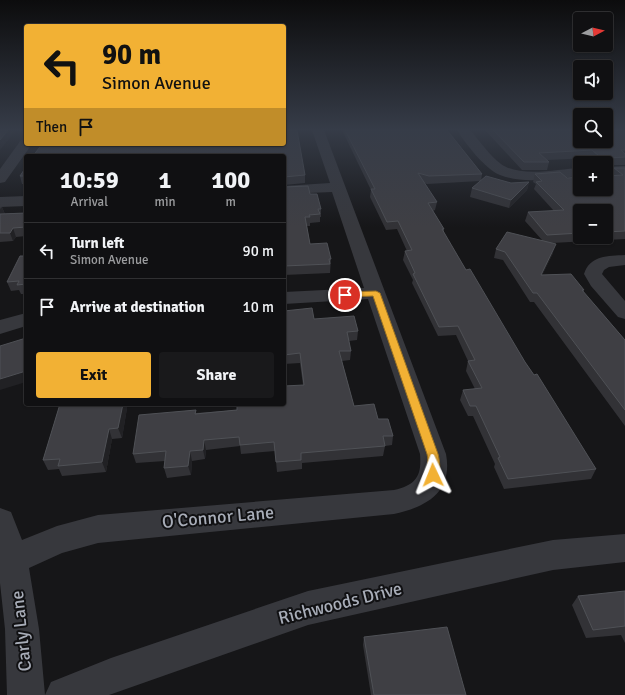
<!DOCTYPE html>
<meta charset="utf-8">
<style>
body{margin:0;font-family:Signika,sans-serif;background:#19191b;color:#f1f3f6;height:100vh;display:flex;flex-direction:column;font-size:15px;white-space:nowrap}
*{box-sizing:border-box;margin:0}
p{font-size:13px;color:#9c9d9f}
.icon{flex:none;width:22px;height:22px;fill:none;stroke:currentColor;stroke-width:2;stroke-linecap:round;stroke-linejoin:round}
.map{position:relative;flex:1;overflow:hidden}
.panel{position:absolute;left:24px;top:154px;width:262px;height:252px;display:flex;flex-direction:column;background:#101012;border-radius:4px;box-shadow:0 1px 3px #0004,0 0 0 1px #303032}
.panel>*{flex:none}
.guide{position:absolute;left:24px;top:24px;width:262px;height:122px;border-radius:4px;box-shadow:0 1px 3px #0004,0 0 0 1px #303032;background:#f2b134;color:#111;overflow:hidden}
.needle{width:26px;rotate:83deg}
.fabs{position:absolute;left:573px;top:12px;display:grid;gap:8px}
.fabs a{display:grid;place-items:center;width:40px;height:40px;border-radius:4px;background:#101012;box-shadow:0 1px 3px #0004,0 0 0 1px #303032;font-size:20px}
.pin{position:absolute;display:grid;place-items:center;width:34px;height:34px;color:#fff;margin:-17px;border:2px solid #fff;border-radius:50%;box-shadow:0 1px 4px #0007}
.me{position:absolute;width:44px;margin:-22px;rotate:358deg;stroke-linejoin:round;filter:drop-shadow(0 0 3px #0008)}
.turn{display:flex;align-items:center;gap:14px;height:84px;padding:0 12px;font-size:18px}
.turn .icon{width:52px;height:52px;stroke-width:2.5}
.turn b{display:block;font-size:28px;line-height:34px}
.then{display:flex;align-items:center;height:38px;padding:0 12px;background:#0003;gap:8px;font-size:15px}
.eta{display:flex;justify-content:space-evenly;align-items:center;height:68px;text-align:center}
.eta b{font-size:24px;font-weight:700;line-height:28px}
.button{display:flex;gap:8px;margin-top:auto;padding:8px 12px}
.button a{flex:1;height:46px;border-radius:4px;background:#f2b134;color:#111;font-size:16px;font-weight:700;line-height:46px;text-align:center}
.button a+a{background:#19191b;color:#f1f3f6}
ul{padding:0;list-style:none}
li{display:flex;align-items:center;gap:12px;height:56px;padding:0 12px;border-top:1px solid #303032}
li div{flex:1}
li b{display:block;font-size:15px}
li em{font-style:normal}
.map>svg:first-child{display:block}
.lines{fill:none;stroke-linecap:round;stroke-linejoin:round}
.minor{fill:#37383d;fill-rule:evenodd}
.wall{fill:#323236;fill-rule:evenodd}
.shaded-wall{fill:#212124}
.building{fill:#3f3f44;stroke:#4f5156}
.route{fill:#f2b134;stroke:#9d7322}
.labels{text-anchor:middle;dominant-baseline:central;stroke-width:4;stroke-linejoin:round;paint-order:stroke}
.near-street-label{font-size:18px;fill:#a8adb8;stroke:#111113}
</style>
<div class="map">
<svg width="625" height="695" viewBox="0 0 625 695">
<rect width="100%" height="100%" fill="#161618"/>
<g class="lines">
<path class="minor" d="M 312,130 L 324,130 L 446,454 C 453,492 427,507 394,514 L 98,543 L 62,553 L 29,568 L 39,629 L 45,695 L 7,695 L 5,629 L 0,583 L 0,508 L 11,512 L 22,540 L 57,526 L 98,515 L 394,490 C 416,485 422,476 420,454 L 368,299 L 284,304 L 284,292 L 364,288 L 332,192 L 284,194 L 284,186 L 330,183 Z
M 457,130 L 470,130 C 480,141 489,155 501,164 C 520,178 558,169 580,168 L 580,176 C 554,178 525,185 500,175 C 485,169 465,143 457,130 Z
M 26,139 L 26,144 L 32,144 L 5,182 L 0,183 L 0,169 L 21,140 Z
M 625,166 L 625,174 L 606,175 L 606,167 Z
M 26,196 L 26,206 L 0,207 L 0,197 Z
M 625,255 L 625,265 L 609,267 L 604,270 L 602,274 L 625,301 L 625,319 L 618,317 L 591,286 L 584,274 C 590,255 608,256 625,255 Z
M 26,313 L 26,326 L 0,334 L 0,320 Z
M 625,534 L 625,562 L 553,570 L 308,625 L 109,695 L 45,695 L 51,682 L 111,658 L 308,591 L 553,540 Z"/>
</g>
<path class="wall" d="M 342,130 L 447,130 L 482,174 L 481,181 L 511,183 L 529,182 L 527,190 L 509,208 L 470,197 L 472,188 L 480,181 L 427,184 L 424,183 L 437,202 L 435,210 L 433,211 L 444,229 L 444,233 L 466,270 L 525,362 L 596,469 L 591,479 L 504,489 L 494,467 L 495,464 L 473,416 L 468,416 L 460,400 L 463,390 L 475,389 L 466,371 L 468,361 L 456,335 L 438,336 L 412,283 L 413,280 L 403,260 L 405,251 L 407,251 L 397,229 L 386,230 L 370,197 L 371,190 Z
M 485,130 L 625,130 L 625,165 L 606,165 L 606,166 L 606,163 L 596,163 L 589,158 L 547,160 L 549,162 L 547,170 L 522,170 Z
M 284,144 L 305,175 L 305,183 L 284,185 Z
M 26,167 L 26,184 L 22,184 L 20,176 Z
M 614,168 L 625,168 L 625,239 L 552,243 L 553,253 L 542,275 L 584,290 L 583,292 L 625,340 L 625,426 L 534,302 L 530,302 L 503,260 L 494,258 L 496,249 L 542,240 L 525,221 L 528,212 L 554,211 L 534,189 L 536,184 L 533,182 L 535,174 L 567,178 L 611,176 ZM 580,211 L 606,211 L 606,237 L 580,237 Z
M 284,187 L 310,194 L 321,209 L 321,217 L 320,217 L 320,222 L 310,223 L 310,226 L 307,226 L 310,244 L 331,259 L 330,273 L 284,275 Z
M 0,207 L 2,207 L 5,214 L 26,213 L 26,236 L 16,237 L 13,241 L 0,242 Z
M 26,256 L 26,294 L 21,294 L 19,290 L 11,291 L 7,282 Z
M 284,311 L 358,331 L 357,340 L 349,341 L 351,351 L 350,360 L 342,361 L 354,406 L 378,419 L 393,436 L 392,445 L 385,446 L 383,456 L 302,463 L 302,469 L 277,472 L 275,451 L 241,454 L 240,446 L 206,450 L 205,459 L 192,461 L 191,475 L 167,478 L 164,468 L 165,461 L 136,463 L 133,454 L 196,410 L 196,413 L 237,410 L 303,385 L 300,363 L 284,364 Z
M 60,404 L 125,404 L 127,408 L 122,438 L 112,439 L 106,472 L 62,476 L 59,469 L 48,470 L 43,460 Z
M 625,591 L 625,643 L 621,635 L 586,638 L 572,605 L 578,596 Z
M 364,637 L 466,695 L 371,695 L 363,645 Z"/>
<path class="shaded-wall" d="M 8,130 L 16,130 L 0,150 L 0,140 Z
M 529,182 L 527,190 L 509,208 L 511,200 Z
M 2,207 L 5,215 L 0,223 L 0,209 Z
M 13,228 L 16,237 L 13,241 L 10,233 Z
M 556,244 L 553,253 L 538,284 L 541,275 Z
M 26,371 L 26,382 L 0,390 L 0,379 Z
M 123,404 L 125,404 L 127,408 L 122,438 L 118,428 Z
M 109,429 L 112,439 L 106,472 L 102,462 Z
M 204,440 L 206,450 L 205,459 L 203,450 Z
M 190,451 L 192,461 L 191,475 L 188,466 Z"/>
<path class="building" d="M 0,130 L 8,130 L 0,140 Z
M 284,130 L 297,130 L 305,175 L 284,177 L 284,156 L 33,156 L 42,144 L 284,144 Z
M 345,130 L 447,130 L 482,174 L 429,176 L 418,173 L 437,202 L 428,203 L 444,229 L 442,229 L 466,270 L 470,269 L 525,362 L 534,375 L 537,374 L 596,469 L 508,479 L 498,458 L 500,457 L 476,406 L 470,406 L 463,390 L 482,388 L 468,361 L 475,360 L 458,326 L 439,327 L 413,274 L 415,273 L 405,251 L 412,250 L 398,221 L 387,222 L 371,189 L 375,189 Z
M 493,130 L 580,130 L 580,141 L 606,141 L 606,130 L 625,130 L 625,150 L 621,150 L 625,154 L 625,157 L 609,158 L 607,163 L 592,150 L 539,153 L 549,162 L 524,162 Z
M 26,167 L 26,176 L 20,176 Z
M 614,168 L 625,168 L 625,231 L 606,232 L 606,211 L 580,211 L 580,233 L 547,235 L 528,212 L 564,210 L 536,182 L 542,181 L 535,174 L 560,172 L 567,178 L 580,177 L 580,189 L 606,189 L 606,176 L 623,175 Z
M 486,176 L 511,183 L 529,182 L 511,200 L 472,188 Z
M 308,186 L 310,194 L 317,194 L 321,209 L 318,209 L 320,214 L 309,215 L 310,217 L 305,217 L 310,244 L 327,243 L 331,259 L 329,259 L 330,264 L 284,266 L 284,187 Z
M 26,213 L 26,227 L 13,228 L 10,233 L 0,233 L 0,214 Z
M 507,232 L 556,244 L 541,275 L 571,274 L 584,290 L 582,290 L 625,340 L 625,410 L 537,293 L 533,293 L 505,252 L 496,249 Z
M 20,256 L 26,256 L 26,284 L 17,285 L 19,281 L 7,282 Z
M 312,308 L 314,319 L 354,316 L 358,331 L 347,332 L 351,351 L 339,351 L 354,406 L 374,404 L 378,419 L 388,419 L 393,436 L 383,436 L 385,446 L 301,453 L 301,460 L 276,462 L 274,442 L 240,445 L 239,437 L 204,440 L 203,450 L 190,451 L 188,466 L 164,468 L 166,451 L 133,454 L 139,415 L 196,410 L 195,414 L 237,410 L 237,404 L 284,404 L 284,386 L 304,385 L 300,353 L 284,355 L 284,311 Z
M 26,338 L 26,371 L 0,379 L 0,346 Z
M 60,404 L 123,404 L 118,428 L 109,429 L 102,462 L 58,466 L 60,459 L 43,460 Z
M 625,591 L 625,626 L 593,630 L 578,596 Z
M 447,627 L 466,695 L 374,695 L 364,637 Z"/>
<linearGradient id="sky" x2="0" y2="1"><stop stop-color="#0c0c0d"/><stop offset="0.57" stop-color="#363c48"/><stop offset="1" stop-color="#363c48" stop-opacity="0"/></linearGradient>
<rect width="625" height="227" fill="url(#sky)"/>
<path class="route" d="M 376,291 L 380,293 L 438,454 C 440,462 441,471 437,478 L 433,480 L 429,478 C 426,471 429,462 427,454 L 373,296 L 345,297 L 341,295 L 345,292 Z"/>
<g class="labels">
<g class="near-street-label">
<text transform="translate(218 517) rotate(-5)">O'Connor Lane</text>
<text transform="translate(340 603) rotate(-14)">Richwoods Drive</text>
<text transform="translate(21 631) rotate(-96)">Carly Lane</text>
</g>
</g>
</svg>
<div class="fabs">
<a><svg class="needle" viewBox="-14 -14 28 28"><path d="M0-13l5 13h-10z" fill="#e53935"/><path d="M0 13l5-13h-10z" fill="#9c9d9f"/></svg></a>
<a><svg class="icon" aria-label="sound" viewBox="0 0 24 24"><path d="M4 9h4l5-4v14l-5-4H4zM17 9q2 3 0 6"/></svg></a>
<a><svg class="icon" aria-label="search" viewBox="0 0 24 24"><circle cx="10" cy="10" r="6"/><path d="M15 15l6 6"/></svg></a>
<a>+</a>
<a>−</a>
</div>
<div class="pin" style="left:345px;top:295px;background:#d93025"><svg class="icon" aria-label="arrive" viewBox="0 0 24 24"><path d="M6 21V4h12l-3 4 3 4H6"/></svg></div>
<svg class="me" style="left:433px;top:475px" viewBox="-20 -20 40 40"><path d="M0-17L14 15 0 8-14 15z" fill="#f2b134" stroke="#fff" stroke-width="4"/></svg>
<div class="guide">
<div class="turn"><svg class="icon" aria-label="left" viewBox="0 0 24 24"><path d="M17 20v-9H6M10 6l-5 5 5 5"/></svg><div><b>90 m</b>Simon Avenue</div></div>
<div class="then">Then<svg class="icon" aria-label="arrive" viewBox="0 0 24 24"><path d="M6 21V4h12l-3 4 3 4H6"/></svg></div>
</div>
<section class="panel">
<div class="eta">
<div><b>10:59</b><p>Arrival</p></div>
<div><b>1</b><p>min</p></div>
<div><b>100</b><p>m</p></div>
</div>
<ul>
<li><svg class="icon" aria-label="left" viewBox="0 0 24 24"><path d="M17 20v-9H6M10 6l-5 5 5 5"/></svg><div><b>Turn left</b><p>Simon Avenue</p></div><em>90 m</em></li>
<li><svg class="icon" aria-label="arrive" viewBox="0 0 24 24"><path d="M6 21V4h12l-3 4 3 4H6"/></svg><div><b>Arrive at destination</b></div><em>10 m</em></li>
</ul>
<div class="button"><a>Exit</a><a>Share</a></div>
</section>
</div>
